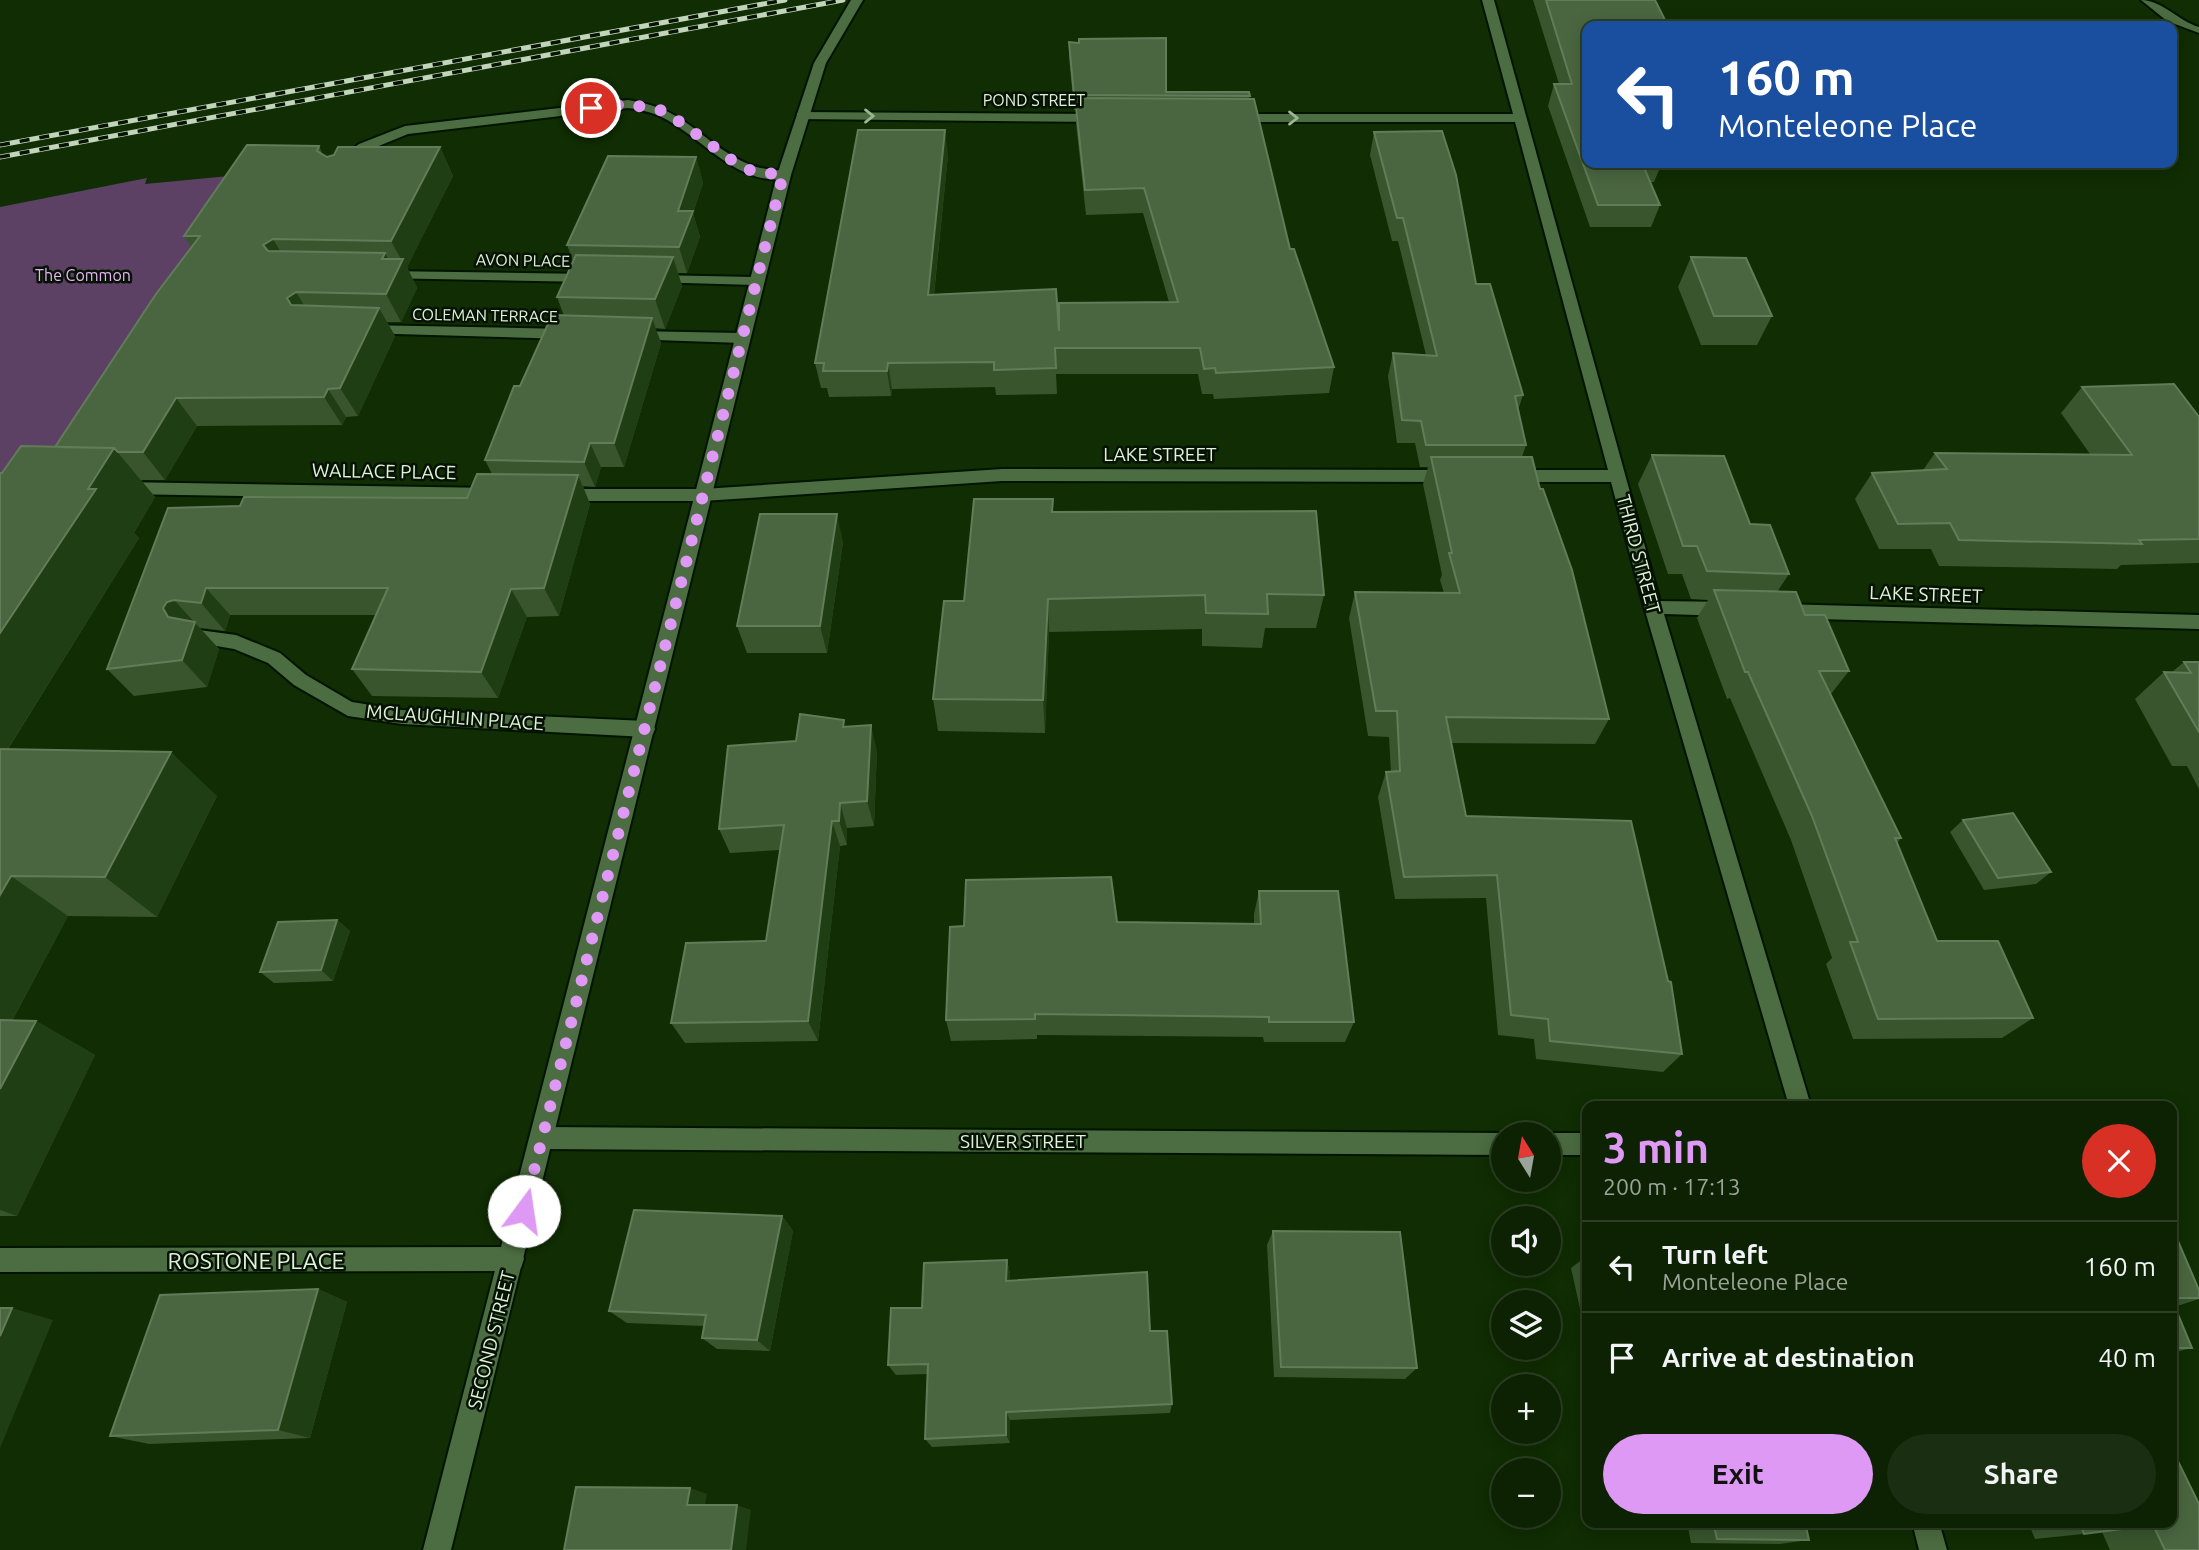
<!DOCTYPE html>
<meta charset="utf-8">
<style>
body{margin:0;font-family:Ubuntu,sans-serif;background:#1a2f11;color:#f1f3f6;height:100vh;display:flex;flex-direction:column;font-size:26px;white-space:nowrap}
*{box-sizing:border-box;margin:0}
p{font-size:23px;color:#9aa499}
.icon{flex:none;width:38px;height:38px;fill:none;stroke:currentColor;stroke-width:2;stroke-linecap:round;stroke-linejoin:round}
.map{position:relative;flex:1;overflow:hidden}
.panel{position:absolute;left:1582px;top:1101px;width:595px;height:427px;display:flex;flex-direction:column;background:#0c2202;border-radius:14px;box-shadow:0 4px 18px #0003,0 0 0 2px #2c3f24}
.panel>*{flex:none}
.top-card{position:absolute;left:1582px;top:21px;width:595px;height:147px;border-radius:14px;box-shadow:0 4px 18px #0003,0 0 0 2px #2c3f24;background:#1a4fa0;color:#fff;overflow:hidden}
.needle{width:46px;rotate:349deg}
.fabs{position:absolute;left:1491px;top:1122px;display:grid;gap:14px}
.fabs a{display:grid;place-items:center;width:70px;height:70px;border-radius:50%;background:#0c2202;box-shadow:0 4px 18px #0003,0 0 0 2px #2c3f24;font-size:35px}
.pin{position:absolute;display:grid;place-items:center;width:60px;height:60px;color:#fff;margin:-30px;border:4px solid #fff;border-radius:50%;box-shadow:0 2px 7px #0007}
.me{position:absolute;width:77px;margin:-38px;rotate:14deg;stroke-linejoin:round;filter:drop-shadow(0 0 5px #0008)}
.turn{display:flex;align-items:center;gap:24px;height:147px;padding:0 21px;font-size:32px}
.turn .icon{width:91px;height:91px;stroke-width:2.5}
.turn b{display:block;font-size:49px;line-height:60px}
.round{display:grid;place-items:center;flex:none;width:74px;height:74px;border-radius:37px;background:#1a2f11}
.headline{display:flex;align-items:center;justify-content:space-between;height:119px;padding:0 21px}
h1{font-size:42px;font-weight:700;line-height:52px;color:#dd99f3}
.cta{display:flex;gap:14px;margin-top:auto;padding:14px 21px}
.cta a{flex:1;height:80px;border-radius:42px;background:#dd99f3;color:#111;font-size:28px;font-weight:700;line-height:80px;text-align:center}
.cta a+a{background:#1a2f11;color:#f1f3f6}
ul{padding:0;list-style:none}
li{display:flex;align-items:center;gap:21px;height:91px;padding:0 21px;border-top:2px solid #2c3f24}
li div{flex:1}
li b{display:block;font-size:26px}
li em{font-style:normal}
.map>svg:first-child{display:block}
.green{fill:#5c4165}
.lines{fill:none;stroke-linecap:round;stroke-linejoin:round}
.service-casing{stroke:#011400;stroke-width:4}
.minor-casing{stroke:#011400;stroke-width:4}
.tertiary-casing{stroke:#011400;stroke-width:4}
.service{fill:#4c6c41;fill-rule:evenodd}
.minor{fill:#4c6c41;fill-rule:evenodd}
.tertiary{fill:#4c6c41;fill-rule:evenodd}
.rail-casing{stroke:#c1d5ba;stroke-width:5}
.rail{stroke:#061203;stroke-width:3.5;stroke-dasharray:10;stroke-linecap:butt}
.wall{fill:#38552d}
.shaded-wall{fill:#203e14}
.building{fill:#4a6640;stroke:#617c58;stroke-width:2}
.oneway{stroke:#9db695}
.route{stroke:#dd99f3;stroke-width:12;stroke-dasharray:0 21.6}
.labels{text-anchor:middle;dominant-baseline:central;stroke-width:5;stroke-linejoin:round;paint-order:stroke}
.far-street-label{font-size:16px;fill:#e0f2da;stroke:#061203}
.far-park-label{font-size:16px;fill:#e6b3f7;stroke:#061203}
.street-label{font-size:19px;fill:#e0f2da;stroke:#061203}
.near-street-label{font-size:23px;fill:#e0f2da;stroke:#061203}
</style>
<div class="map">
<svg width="2199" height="1550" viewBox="0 0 2199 1550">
<rect width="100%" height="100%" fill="#102d03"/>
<path class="green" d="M 250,174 L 0,551 L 0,207 L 147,178 L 145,184 Z"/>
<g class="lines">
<defs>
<path id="service" d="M 2141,0 C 2162,0 2178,21 2199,27 L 2199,33 L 2167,21 Z"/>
<path id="minor" d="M 1482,0 L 1494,0 L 1660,601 L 1729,602 L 1735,604 L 1738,609 L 1735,614 L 1729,616 L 1664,614 L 1811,1106 L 1789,1106 L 1644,607 L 1611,482 L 1511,482 L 1503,476 L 1511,470 L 1608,470 L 1515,122 L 1233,122 L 1227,118 L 1233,114 L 1513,114 Z
M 628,100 C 688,109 699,141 746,163 C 760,170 774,169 789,172 L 791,175 L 789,178 C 741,188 706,142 669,121 C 656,113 643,110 628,108 L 408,134 L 369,150 L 360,156 L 352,170 L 347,171 L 340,167 L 350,151 L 359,144 L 405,126 Z
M 801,112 L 1101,114 L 1107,118 L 1101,122 L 797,119 L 797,113 Z
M 385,271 L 589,274 L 596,278 L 589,282 L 380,278 L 378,275 Z
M 654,275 L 755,277 L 762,281 L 755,285 L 649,282 L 647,279 Z
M 366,325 L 567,329 L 574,334 L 567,339 L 361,333 L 359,330 L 361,327 Z
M 632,331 L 741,333 L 748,338 L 741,343 L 627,339 L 625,336 L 627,333 Z
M 1002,469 L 1452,470 L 1460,476 L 1452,482 L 1002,481 L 703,501 L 563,501 L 555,495 L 563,489 L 703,489 Z
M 122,482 L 494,488 L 502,494 L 494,500 L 122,494 L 114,488 Z
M 1780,604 L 2199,615 L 2199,629 L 1780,618 L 1774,616 L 1771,611 L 1774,606 Z
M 199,630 L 236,635 L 280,653 L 306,675 L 352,702 L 402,710 L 646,721 L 653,724 L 655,729 L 653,734 L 646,737 L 402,724 L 348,716 L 294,685 L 268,663 L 234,649 L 193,642 L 190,637 L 193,632 Z
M 542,1127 L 1503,1133 L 1506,1134 L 1503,1134 L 1503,1155 L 542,1149 L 534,1146 L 531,1138 L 534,1130 Z
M 1549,1133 L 1587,1133 L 1587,1155 L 1549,1155 L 1549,1134 L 1546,1134 Z
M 512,1247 L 521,1250 L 524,1259 L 521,1268 L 512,1271 L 0,1272 L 0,1248 Z
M 1912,1522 L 1939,1522 L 1947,1550 L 1919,1550 Z"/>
<path id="tertiary" d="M 851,0 L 863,0 L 826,63 L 791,175 L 451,1550 L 423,1550 L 777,175 L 814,63 Z"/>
</defs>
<use href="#service" class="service-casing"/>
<use href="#minor" class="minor-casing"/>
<use href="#tertiary" class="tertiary-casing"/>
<use href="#service" class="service"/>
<use href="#minor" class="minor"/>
<use href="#tertiary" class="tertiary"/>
<defs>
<path id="rail" d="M 0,145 L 785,0
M 0,157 L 843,0"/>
</defs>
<use href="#rail" class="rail-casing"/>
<use href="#rail" class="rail"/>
</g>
<path class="wall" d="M 1533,0 L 1655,0 L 1587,163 L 1662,163 L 1654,182 L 1650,182 L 1660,205 L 1651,227 L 1590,227 L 1548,106 L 1554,84 L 1559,84 Z
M 1069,42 L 1166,92 L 1250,96 L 1249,99 L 1290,249 L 1334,367 L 1329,393 L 1214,399 L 1213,394 L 1202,394 L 1198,374 L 1056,374 L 1057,394 L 996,395 L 995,387 L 892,389 L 891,396 L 829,397 L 827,388 L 821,388 L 815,363 L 948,155 L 934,295 L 1059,331 L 1169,302 L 1143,213 L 1086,215 L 1076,123 L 1076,110 L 1074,110 L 1069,57 Z
M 1374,132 L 1476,284 L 1523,395 L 1518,410 L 1526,445 L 1522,457 L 1540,489 L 1609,719 L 1595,744 L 1451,743 L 1466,816 L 1682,1054 L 1663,1072 L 1536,1059 L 1534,1039 L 1498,1035 L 1486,898 L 1395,899 L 1378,797 L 1386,772 L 1391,772 L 1389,737 L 1368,736 L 1349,618 L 1355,592 L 1444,593 L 1440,580 L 1442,575 L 1423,484 L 1428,467 L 1420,467 L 1415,443 L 1397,443 L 1388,376 L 1393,353 L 1426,355 L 1398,241 L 1392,241 L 1370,155 Z
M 319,146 L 323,155 L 327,157 L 440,147 L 453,176 L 407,267 L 417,288 L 401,322 L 387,322 L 395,336 L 358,416 L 346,417 L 342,425 L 197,426 L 165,480 L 141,480 L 155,497 L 134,533 L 139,538 L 8,749 L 217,796 L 157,917 L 68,916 L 12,1021 L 36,1021 L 95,1055 L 17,1216 L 0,1216 L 0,473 L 55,447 L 192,248 L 184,236 Z
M 696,157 L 703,183 L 693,213 L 700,237 L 687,273 L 678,273 L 682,286 L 665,329 L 655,328 L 661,343 L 624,467 L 601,467 L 595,487 L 583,486 L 590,504 L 559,616 L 527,617 L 498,698 L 372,696 L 352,669 L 376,615 L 230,615 L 225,631 L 200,628 L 219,649 L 207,687 L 134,696 L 107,669 L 168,508 L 467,498 L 492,474 L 485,460 L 520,386 L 564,316 L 557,297 L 573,261 L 567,245 Z
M 1691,257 L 1772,316 L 1757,345 L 1701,345 L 1678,287 Z
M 2082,387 L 2199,417 L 2199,563 L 2121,565 L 2117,569 L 1939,566 L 1931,549 L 1879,549 L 1855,499 L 1872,473 L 1923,470 L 1935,453 L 2090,454 L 2061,413 Z
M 1652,455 L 1750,524 L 1789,574 L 1777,592 L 1805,615 L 1849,671 L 1831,694 L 1901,838 L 1897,843 L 1937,941 L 2033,1018 L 2002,1038 L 1853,1039 L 1826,964 L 1832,958 L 1791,840 L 1730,698 L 1727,699 L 1697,618 L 1708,600 L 1691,599 L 1682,574 L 1668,574 L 1638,484 Z
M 1053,512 L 1324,595 L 1316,628 L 1265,628 L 1262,648 L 1202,646 L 1202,629 L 1049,632 L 1045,733 L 938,731 L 933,699 L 964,601 Z
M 843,542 L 827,653 L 747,653 L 737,626 Z
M 2184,662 L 2199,662 L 2199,789 L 2187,766 L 2172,766 L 2135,699 L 2164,672 L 2172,672 Z
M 846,727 L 877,751 L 874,826 L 847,828 L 847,845 L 840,846 L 818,1041 L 685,1043 L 671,1023 L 766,941 L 780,850 L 730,853 L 719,829 L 796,741 Z
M 1963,820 L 2051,872 L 2036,884 L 1984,890 L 1950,832 Z
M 1259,891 L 1354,1022 L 1345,1042 L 1264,1042 L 1263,1037 L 1037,1035 L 1037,1039 L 951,1041 L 946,1020 L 1117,922 L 1254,924 L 1254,914 Z
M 337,920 L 350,931 L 333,981 L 274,983 L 260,972 Z
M 782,1216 L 793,1231 L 770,1351 L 717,1349 L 702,1338 L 704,1326 L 627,1323 L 609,1311 Z
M 2172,1227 L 2199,1290 L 2199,1299 L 2174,1307 L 2192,1348 L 2172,1353 Z
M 1273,1231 L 1417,1368 L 1405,1379 L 1274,1377 L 1267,1245 Z
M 1587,1256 L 1587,1340 L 1571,1268 Z
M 1007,1260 L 1010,1274 L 1010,1281 L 1150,1331 L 1172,1404 L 1170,1413 L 1010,1420 L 1010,1443 L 932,1447 L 925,1439 L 928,1374 L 896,1375 L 888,1365 L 922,1308 Z
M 318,1289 L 347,1302 L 310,1438 L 149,1444 L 110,1436 Z
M 1687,1522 L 1805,1522 L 1809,1540 L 1780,1544 L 1691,1543 Z
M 2028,1522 L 2172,1522 L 2199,1550 L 2110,1550 L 2102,1532 L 2035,1539 Z"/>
<path class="shaded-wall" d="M 945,130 L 948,155 L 931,321 L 928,295 Z
M 440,147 L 453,176 L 407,267 L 417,288 L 401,322 L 386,294 L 382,259 L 385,253 L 396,274 L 402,261 L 391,241 Z
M 696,157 L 703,183 L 693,213 L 700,237 L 687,273 L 679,247 L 678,211 Z
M 273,239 L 290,267 L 280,273 L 263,245 Z
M 673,257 L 682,286 L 665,329 L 655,299 Z
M 296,292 L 313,320 L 304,327 L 287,298 Z
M 379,308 L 395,336 L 358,416 L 340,388 Z
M 652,318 L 661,343 L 624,467 L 614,443 Z
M 888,363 L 892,389 L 891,396 L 887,371 Z
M 328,389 L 346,417 L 342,425 L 324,397 Z
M 176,398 L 197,426 L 165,480 L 143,452 Z
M 590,443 L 601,467 L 595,487 L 584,462 Z
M 114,448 L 155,497 L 134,533 L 139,538 L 0,761 L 0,633 Z
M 578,475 L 590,504 L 559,616 L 544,588 Z
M 837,514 L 843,542 L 827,653 L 820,626 Z
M 206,588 L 230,615 L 225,631 L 201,603 Z
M 511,589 L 527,617 L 498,698 L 481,672 Z
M 1048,599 L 1049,632 L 1045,733 L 1043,700 Z
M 174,600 L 219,649 L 207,687 L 182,660 L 163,608 L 167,602 Z
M 871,725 L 877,751 L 874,826 L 867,801 Z
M 171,752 L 217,796 L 157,917 L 105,877 Z
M 840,803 L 847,828 L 847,845 L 839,821 Z
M 832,821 L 840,846 L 818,1041 L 808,1021 Z
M 11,876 L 68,916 L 0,1043 L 0,895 Z
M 337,920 L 350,931 L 333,981 L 321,970 Z
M 36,1021 L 95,1055 L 17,1216 L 0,1210 L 0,1089 Z
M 782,1216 L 793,1231 L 770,1351 L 757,1340 Z
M 1007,1260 L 1010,1274 L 1010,1294 L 1006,1281 Z
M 318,1289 L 347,1302 L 310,1438 L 278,1430 Z
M 12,1308 L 53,1320 L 0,1448 L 0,1336 Z
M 1006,1412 L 1010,1420 L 1010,1443 L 1006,1435 Z
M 690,1488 L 707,1494 L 704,1510 L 687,1505 Z
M 737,1505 L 751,1510 L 746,1550 L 731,1550 Z"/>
<path class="building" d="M 1546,0 L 1655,0 L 1668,26 L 1587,26 L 1587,163 L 1642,163 L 1660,205 L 1598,205 L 1554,84 L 1572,84 Z
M 1166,38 L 1166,92 L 1249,92 L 1250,96 L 1074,95 L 1069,42 L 1079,43 L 1079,39 Z
M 1075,98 L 1254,99 L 1290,249 L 1294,249 L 1334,367 L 1216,373 L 1215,368 L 1204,369 L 1200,348 L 1055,348 L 1056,368 L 994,370 L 994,362 L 888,363 L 887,371 L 823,371 L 824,363 L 815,363 L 858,130 L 945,130 L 928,295 L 1056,289 L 1059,331 L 1059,303 L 1178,302 L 1144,188 L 1085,190 Z
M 1442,131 L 1456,175 L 1476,284 L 1490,284 L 1523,395 L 1515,396 L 1526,445 L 1426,445 L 1421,421 L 1402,420 L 1393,353 L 1437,356 L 1403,218 L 1397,218 L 1374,132 Z
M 247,145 L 319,146 L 317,151 L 327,157 L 334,155 L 338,147 L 440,147 L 391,241 L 273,239 L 263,245 L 268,251 L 385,253 L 382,259 L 403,259 L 386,294 L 296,292 L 287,298 L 291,305 L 379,308 L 340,388 L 328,389 L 324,397 L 176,398 L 143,452 L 118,452 L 114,448 L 55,447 L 156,294 L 200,236 L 184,236 Z
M 608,156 L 696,157 L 678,211 L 693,211 L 679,247 L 567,245 Z
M 576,255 L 673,257 L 655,299 L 557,297 Z
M 1691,257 L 1746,258 L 1772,316 L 1714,316 Z
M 552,315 L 652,318 L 614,443 L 590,443 L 584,462 L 485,460 L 514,386 L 520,386 Z
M 2174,384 L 2199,417 L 2199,539 L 2139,540 L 2142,544 L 1959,540 L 1950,523 L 1898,524 L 1872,473 L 1947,469 L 1935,453 L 2132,455 L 2082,387 Z
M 21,446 L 114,448 L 88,489 L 96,489 L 0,633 L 0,473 L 2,473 Z
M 1652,455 L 1724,456 L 1750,524 L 1770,525 L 1789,574 L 1707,571 L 1697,546 L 1683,546 Z
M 1431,457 L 1532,457 L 1540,489 L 1543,489 L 1572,570 L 1609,719 L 1446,717 L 1466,816 L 1631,821 L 1668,981 L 1671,982 L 1682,1054 L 1550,1041 L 1548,1019 L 1511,1015 L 1497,875 L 1404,877 L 1386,772 L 1400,771 L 1397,711 L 1376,711 L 1355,592 L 1460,593 L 1449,553 L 1452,553 Z
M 477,474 L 578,475 L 544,588 L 511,589 L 481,672 L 352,669 L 388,588 L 206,588 L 201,603 L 174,600 L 167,602 L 163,608 L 168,617 L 195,622 L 182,660 L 107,669 L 168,508 L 240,506 L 244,497 L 467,498 Z
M 974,499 L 1053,499 L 1052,512 L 1316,511 L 1324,595 L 1267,594 L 1268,614 L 1206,613 L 1205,595 L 1048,599 L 1043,700 L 933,699 L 944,601 L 964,601 Z
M 760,514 L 837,514 L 820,626 L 737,626 Z
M 1714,590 L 1796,592 L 1805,615 L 1825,615 L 1849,671 L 1819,671 L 1901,838 L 1895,838 L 1937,941 L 1998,941 L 2033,1018 L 1878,1019 L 1850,942 L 1858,942 L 1812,816 L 1748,672 L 1745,672 Z
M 2184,662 L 2199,662 L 2199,732 L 2164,672 L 2191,673 Z
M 800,714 L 844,720 L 843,727 L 871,725 L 867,801 L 840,803 L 839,821 L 832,821 L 808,1021 L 671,1023 L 686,943 L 766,941 L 784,825 L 719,829 L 728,746 L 796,741 Z
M 0,749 L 171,752 L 105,877 L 11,876 L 0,895 Z
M 2013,813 L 2051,872 L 1998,878 L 1963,820 Z
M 1111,877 L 1117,922 L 1261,924 L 1259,891 L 1338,891 L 1354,1022 L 1269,1022 L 1269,1017 L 1035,1014 L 1035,1019 L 946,1020 L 950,927 L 964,926 L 966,880 Z
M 337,920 L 321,970 L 260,972 L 278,922 Z
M 0,1020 L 36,1021 L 0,1089 Z
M 634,1210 L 782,1216 L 757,1340 L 702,1338 L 706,1315 L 609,1311 Z
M 2172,1227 L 2199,1290 L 2199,1298 L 2172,1298 Z
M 1273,1231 L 1400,1232 L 1417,1368 L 1281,1367 Z
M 1007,1260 L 1006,1281 L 1147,1272 L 1150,1331 L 1167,1331 L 1172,1404 L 1006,1412 L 1006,1435 L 925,1439 L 928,1364 L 888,1365 L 891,1308 L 922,1308 L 924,1263 Z
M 318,1289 L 278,1430 L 110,1436 L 160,1295 Z
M 2172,1300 L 2192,1348 L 2172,1348 Z
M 0,1308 L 12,1308 L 0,1336 Z
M 2172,1449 L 2199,1504 L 2199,1550 L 2165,1550 L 2153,1525 L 2084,1534 L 2079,1522 L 2172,1522 Z
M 576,1487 L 690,1488 L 687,1505 L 737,1505 L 731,1550 L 564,1550 Z
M 1713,1522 L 1805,1522 L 1809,1540 L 1717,1539 Z"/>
<defs><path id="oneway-chevron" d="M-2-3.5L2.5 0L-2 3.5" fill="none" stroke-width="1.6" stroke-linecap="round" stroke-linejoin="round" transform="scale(1.75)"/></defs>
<g class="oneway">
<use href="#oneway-chevron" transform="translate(869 116)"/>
<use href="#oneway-chevron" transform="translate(1293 118)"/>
</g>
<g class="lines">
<path class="route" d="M 524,1211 L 783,175 L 752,171 L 737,164 L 665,111 L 628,104 L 591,108"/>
</g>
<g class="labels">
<g class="far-street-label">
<text x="1034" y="100">POND STREET</text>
<text transform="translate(523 260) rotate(1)">AVON PLACE</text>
<text transform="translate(485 315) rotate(1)">COLEMAN TERRACE</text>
</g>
<g class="far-park-label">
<text x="83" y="275">The Common</text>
</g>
<g class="street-label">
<text x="1160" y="454">LAKE STREET</text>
<text transform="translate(384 471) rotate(1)">WALLACE PLACE</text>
<text transform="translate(1639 554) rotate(75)">THIRD STREET</text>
<text transform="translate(1926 594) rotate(2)">LAKE STREET</text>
<text transform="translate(455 717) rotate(4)">MCLAUGHLIN PLACE</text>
<text x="1023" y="1141">SILVER STREET</text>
<text transform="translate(491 1340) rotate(-76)">SECOND STREET</text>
</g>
<g class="near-street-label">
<text x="256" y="1260">ROSTONE PLACE</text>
</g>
</g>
</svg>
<div class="fabs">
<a><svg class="needle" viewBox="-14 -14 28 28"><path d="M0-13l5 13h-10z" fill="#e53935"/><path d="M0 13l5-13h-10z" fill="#9aa499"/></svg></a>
<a><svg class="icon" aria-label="sound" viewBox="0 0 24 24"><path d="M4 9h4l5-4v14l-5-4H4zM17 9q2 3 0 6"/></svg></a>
<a><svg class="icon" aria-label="layers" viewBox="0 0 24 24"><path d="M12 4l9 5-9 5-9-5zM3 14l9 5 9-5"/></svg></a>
<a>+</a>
<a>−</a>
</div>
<div class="pin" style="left:591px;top:108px;background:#d93025"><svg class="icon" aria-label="arrive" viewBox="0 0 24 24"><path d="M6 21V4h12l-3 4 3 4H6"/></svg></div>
<svg class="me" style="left:524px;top:1211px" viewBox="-20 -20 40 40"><circle r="19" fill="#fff"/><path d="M0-13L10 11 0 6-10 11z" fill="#dd99f3"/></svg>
<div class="top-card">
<div class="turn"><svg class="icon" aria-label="left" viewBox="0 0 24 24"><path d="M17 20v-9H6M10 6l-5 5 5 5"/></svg><div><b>160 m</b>Monteleone Place</div></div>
</div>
<section class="panel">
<div class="headline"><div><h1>3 min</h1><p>200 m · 17:13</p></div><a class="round" style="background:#d93025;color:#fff"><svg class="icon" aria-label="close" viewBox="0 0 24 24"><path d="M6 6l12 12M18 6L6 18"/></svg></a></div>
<ul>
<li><svg class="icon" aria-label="left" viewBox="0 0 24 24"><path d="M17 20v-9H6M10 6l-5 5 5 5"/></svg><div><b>Turn left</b><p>Monteleone Place</p></div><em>160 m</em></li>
<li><svg class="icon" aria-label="arrive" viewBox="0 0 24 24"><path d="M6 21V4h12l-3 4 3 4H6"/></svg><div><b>Arrive at destination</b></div><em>40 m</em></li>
</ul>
<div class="cta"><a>Exit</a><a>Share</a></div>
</section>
</div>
